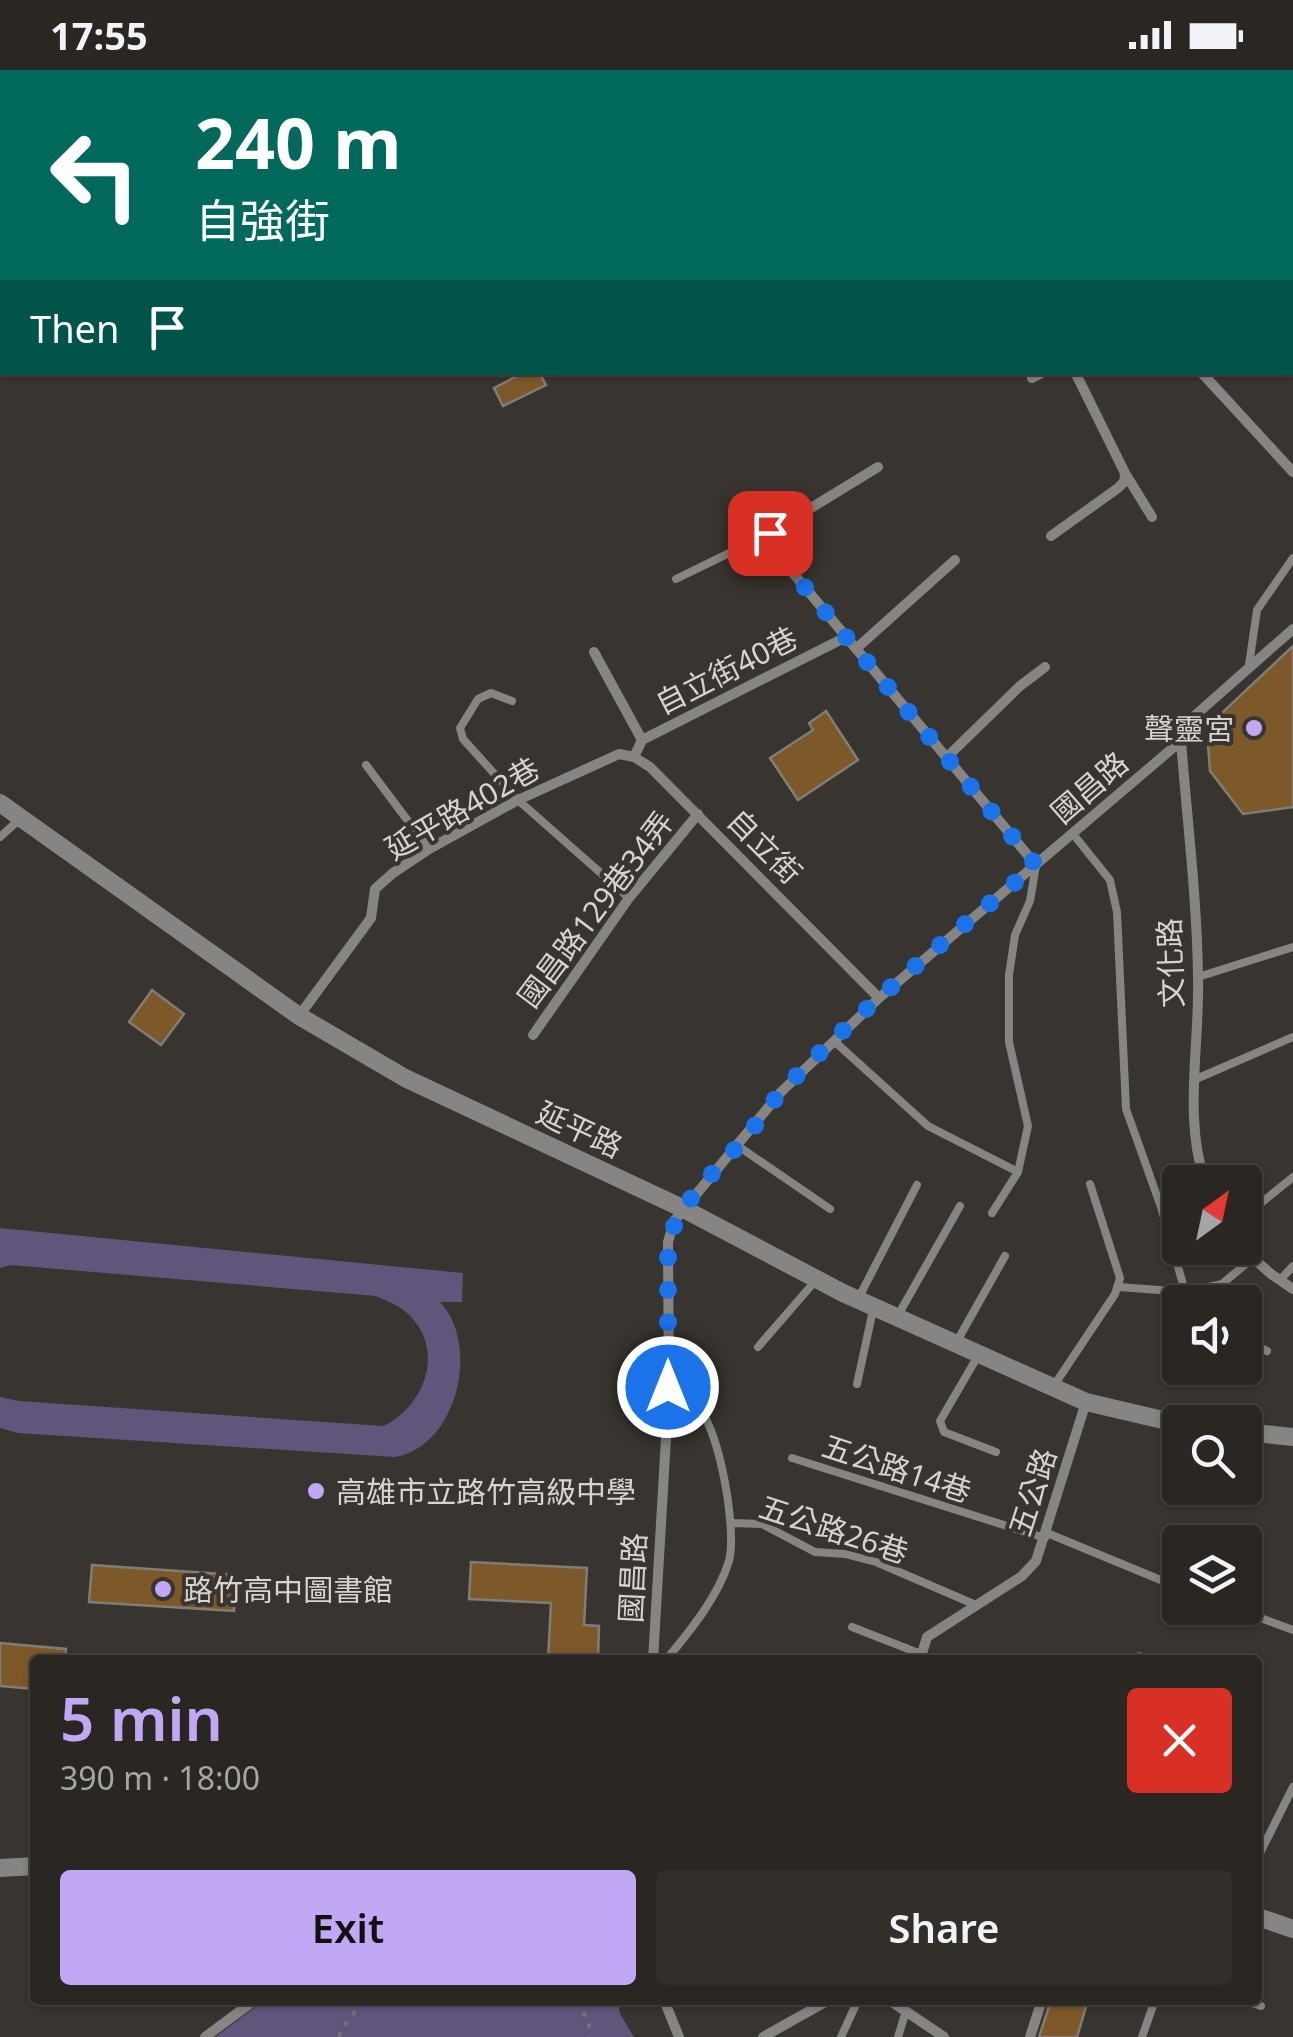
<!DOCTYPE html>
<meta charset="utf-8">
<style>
body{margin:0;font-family:"Noto Sans","Noto Sans TC",sans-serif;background:#322f2b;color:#f1f3f6;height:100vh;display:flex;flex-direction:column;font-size:38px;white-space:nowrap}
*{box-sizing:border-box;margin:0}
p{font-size:32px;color:#a5a5a6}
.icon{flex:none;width:55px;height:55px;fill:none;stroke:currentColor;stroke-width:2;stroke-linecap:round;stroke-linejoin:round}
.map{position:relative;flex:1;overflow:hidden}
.details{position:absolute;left:30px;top:1585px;width:1232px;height:350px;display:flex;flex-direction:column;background:#2a2723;border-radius:10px;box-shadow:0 2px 8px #0004,0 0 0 2px #464441}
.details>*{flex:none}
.banner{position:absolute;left:0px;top:0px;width:1295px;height:305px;box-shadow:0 2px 8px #0004,0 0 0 2px #464441;background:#00695c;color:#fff;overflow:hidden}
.needle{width:65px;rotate:33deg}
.buttons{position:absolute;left:1162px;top:1095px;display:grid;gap:20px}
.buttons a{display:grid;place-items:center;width:100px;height:100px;border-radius:10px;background:#2a2723;box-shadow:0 2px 8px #0004,0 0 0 2px #464441;font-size:50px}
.pin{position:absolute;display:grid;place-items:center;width:85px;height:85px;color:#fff;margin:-42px;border-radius:20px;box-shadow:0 5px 15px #0006}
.me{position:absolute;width:110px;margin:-55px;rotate:0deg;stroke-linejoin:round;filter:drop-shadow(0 0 8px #0008)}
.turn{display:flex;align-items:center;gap:35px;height:210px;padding:0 30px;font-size:45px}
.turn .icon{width:130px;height:130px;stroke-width:2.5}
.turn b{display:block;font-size:70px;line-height:85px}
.then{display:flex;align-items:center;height:95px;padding:0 30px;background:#0003;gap:20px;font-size:38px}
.round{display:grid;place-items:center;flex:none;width:105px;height:105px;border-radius:10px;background:#322f2b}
.headline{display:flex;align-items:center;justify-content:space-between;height:170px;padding:0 30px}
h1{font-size:60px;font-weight:600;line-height:75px;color:#c0a8f4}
.button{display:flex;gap:20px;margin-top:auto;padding:20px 30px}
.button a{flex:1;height:115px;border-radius:10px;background:#c0a8f4;color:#111;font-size:40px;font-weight:600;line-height:115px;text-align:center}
.button a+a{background:#322f2b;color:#f1f3f6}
.status{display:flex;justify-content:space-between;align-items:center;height:70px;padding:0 50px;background:#2a2723;direction:ltr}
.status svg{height:28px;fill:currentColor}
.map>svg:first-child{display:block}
.green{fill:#61557c}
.building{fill:#7d5929;stroke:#817c77;stroke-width:2.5}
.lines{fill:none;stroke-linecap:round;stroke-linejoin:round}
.path{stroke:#76736e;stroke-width:4;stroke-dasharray:5 8;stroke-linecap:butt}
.service{stroke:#878583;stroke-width:8}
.minor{stroke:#878583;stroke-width:10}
.tertiary{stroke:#878583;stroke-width:18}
.route{stroke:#1a73e8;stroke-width:18;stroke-dasharray:0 32.4}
.poi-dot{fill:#c0a8f4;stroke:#38342f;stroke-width:4}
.labels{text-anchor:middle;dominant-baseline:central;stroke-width:8;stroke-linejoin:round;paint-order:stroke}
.street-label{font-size:30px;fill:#d6d4d1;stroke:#38342f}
.poi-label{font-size:30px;fill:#d6d4d1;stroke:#38342f;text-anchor:start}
</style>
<div class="status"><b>17:55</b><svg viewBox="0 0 49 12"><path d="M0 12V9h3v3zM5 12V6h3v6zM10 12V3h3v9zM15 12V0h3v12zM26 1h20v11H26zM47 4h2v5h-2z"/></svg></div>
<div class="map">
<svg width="1293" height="1967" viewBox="0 0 1293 1967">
<rect width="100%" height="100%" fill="#38342f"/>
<path class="green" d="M 0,1158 L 463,1203 L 462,1232 L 440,1232 C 481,1275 457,1377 395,1387 L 18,1363 L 0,1358 L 0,1327 L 19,1331 L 383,1356 C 423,1338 446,1282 410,1246 C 401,1236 387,1231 376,1226 L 11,1195 L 0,1198 Z
M 265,1930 L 617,1930 L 620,1944 L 634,1967 L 215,1967 Z"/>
<path class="building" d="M 525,302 L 539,302 L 546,315 L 503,336 L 494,318 Z
M 1293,576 L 1293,737 L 1243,744 L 1210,701 L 1208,674 L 1223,642 Z
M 826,641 L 858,690 L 798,730 L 770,688 L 813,660 L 809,653 Z
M 152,920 L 184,944 L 161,975 L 129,952 Z
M 471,1492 L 587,1498 L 584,1555 L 599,1556 L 598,1590 L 548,1590 L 551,1533 L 469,1529 Z
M 92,1495 L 236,1505 L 234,1541 L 89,1532 Z
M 0,1573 L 66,1579 L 65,1590 L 35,1590 L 35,1619 L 0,1616 Z
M 1051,1930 L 1088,1930 L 1077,1967 L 1039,1967 Z"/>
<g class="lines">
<path class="path" d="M 1041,0 L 1061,1
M 1004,2 L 1015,0
M 578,1930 L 589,1954 L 589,1967
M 339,1967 L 342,1958 L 364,1930"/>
<path class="service" d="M 676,509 L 770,463
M 1249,595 L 1257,540 L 1293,488
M 512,631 L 491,623 L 478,629 L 460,658 L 463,669 L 518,730 L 629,828
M 366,695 L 429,779
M 1073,764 L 1110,810 L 1117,842 L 1126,1039 L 1161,1137 L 1188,1232
M 0,767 L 21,748
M 1198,907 L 1293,877
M 834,971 L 928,1056 L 1018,1102
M 1196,1009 L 1293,967
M 738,1076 L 830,1139
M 992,1143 L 1018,1102 L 1028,1056 L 1009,972 L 1009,905 L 1015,865 L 1030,831 L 1036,795
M 1245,1146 L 1293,1107
M 1280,1210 L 1293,1196
M 1119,1217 L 1185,1222 L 1222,1214 L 1253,1188
M 858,1229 L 917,1115
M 897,1247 L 960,1136
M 1245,1271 L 1267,1281
M 956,1273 L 1005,1186
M 758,1277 L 817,1209
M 979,1284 L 940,1351 L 944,1362 L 996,1382
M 857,1314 L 873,1240
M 1053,1317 L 1115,1224 L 1120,1208 L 1090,1114
M 792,1388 L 1045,1468
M 732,1453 L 762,1454 L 815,1482 L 845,1484 L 876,1492 L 976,1535
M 1047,1463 L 1180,1518
M 1234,1538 L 1293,1560
M 852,1557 L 921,1584
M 666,1590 C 690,1561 718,1527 729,1491 C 737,1461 720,1363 700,1340 C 693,1331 678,1324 669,1317
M 1136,1590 L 1139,1586 L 1152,1590
M 1258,1625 L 1258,1630
M 1258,1787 L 1293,1717
M 1243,1930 L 1261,1936
M 841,1967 L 858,1930
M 898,1967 L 906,1941
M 1142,1967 L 1155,1930"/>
<path class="minor" d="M 1292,105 L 1293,105
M 1292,180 L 1293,180
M 1075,302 L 1125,403 L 1152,447
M 1201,302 L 1293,402
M 1032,308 L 1043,302
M 878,397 L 770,463 L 788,497 L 1036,795
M 1051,466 L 1118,418 L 1124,412 L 1125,404
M 858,577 L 955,490
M 594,582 L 642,670
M 1181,671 C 1187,749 1197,828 1198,907 C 1200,975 1183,1047 1205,1112
M 634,687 L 642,670 L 848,566
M 947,687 L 1020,616 L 1045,597
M 299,946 L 371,848 L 375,819 L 393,803 L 429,779 L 518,730 L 619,684 L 634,687 L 650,697 L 879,928
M 533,965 L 629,828 L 698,744
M 1242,1178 L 1271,1204 L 1293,1219
M 653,1590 L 669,1317 L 668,1172 L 674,1151 L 781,1022 L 879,928 L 1181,671 L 1191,649 L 1293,559
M 920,1590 L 927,1567 L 1022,1506 L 1036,1491 L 1086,1332
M 664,1930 L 679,1967
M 889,1930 L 944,1967
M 205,1967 L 255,1930
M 763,1967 L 829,1930
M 1030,1967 L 1042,1930"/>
<path class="tertiary" d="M 0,733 L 299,946 L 405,1008 L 682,1138 L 843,1223 L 1086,1332 L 1180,1354
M 1245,1362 L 1293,1367
M 0,1798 L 35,1796
M 1258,1847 L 1293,1859"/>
</g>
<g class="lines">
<path class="route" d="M 668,1317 L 668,1172 C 680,1131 717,1100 745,1068 C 758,1053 769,1035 783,1020 C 861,938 950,867 1036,795 L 788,497 L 770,463"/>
</g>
<g class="poi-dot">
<circle cx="1254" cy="658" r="10"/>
<circle cx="316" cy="1421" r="10"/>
<circle cx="163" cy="1519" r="10"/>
</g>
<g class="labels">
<g class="street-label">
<text transform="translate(726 600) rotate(-27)">自立街40巷</text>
<text transform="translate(1089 717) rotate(-41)">國昌路</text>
<text transform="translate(462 738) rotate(-30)">延平路402巷</text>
<text transform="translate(765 776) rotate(45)">自立街</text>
<text transform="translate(595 839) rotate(-53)">國昌路129巷34弄</text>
<text transform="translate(1170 893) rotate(-92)">文化路</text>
<text transform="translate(580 1059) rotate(25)">延平路</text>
<text transform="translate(897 1398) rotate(18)">五公路14巷</text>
<text transform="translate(1032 1422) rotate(-72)">五公路</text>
<text transform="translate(834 1459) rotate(18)">五公路26巷</text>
<text transform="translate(632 1508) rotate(-87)">國昌路</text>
</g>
<g class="poi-label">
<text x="1234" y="658" text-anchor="end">聲靈宮</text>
<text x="336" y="1421">高雄市立路竹高級中學</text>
<text x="183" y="1519">路竹高中圖書館</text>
</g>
</g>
</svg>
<div class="buttons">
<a><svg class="needle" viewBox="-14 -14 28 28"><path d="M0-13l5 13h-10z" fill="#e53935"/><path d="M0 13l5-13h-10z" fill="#a5a5a6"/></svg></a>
<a><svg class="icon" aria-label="sound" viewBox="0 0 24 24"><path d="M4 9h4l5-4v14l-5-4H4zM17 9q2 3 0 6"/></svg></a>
<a><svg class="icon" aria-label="search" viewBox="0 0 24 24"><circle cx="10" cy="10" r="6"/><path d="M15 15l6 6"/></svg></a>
<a><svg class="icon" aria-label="layers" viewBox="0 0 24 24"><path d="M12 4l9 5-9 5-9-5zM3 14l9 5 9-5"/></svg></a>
</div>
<div class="pin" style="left:770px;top:463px;background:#d93025"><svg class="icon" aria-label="arrive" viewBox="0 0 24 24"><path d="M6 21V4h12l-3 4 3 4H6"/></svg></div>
<svg class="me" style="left:668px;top:1317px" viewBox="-20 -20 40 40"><circle r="17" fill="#1a73e8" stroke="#fff" stroke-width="3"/><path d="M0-11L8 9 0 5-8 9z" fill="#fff"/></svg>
<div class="banner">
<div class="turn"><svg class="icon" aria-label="left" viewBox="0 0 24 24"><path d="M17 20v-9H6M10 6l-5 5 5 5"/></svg><div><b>240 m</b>自強街</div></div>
<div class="then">Then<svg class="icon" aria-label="arrive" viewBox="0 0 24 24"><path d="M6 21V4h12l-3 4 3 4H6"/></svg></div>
</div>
<section class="details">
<div class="headline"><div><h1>5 min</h1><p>390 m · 18:00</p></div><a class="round" style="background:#d93025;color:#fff"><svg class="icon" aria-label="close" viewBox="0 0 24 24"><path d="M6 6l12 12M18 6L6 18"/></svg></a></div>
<div class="button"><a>Exit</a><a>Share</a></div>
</section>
</div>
